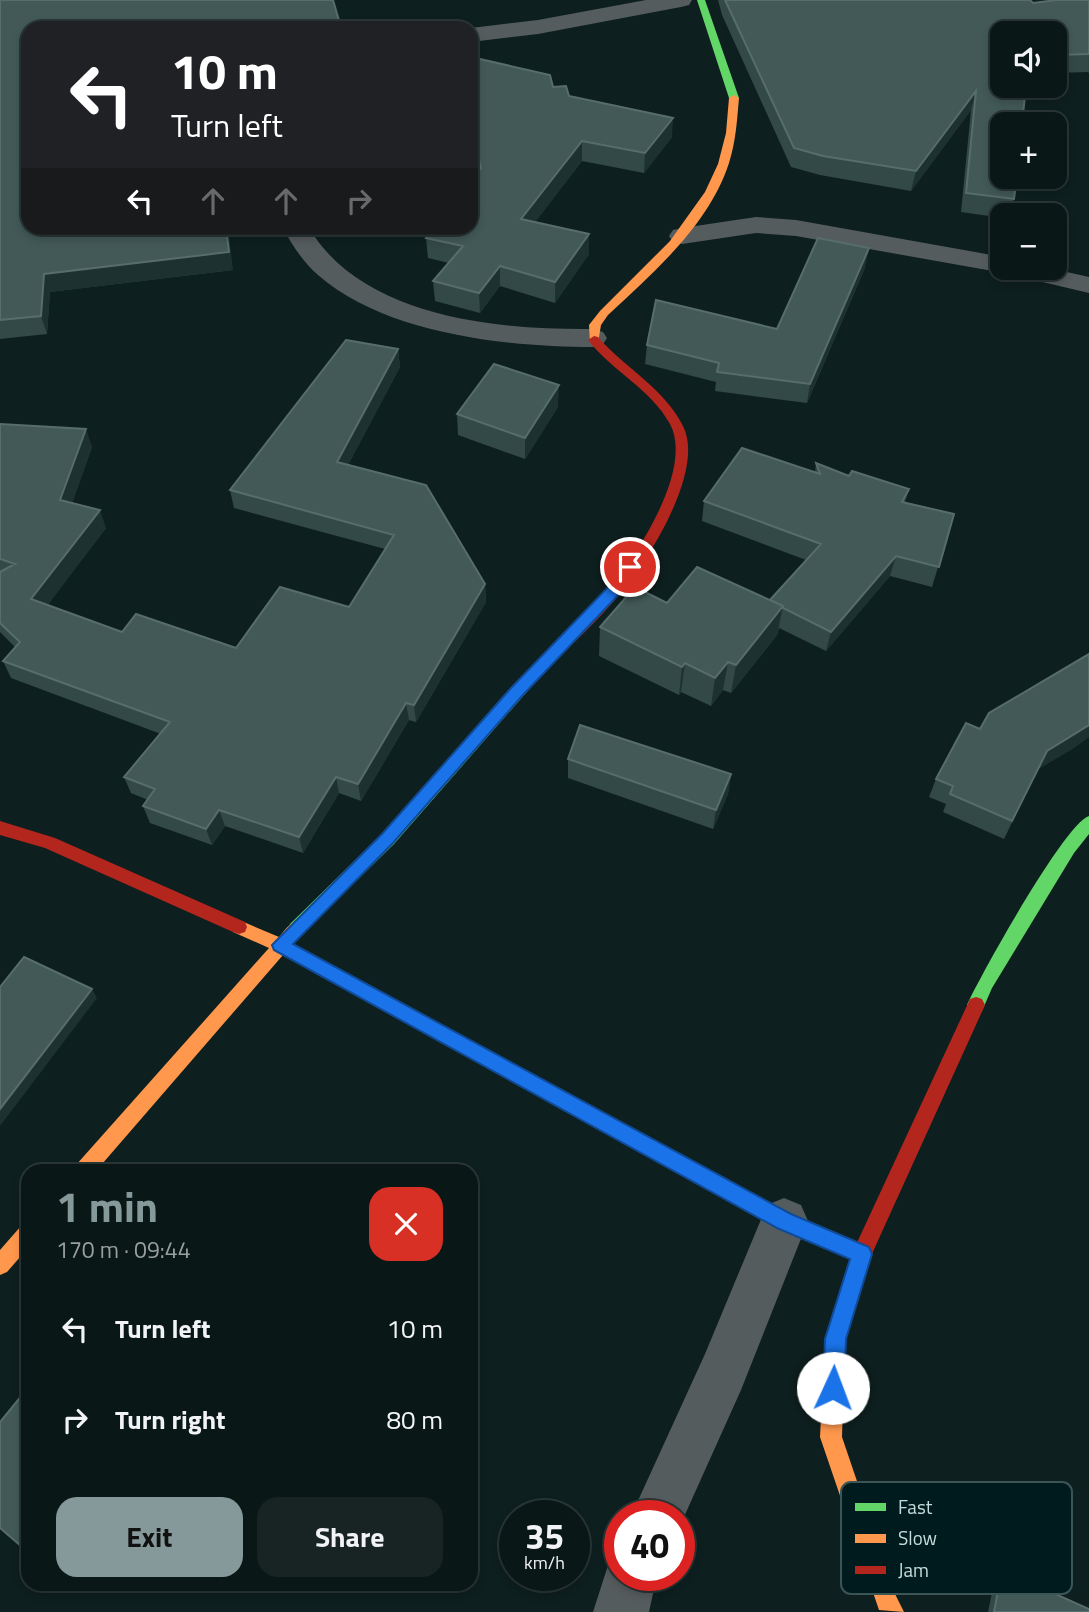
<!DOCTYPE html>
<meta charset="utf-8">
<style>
body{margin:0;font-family:"Titillium Web",sans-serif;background:#182424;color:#f1f3f6;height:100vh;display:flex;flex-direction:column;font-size:26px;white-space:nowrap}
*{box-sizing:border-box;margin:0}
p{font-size:23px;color:#999fa1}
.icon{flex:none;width:38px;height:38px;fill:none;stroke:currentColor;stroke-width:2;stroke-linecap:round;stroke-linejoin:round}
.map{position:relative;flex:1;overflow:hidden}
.side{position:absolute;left:21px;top:1164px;width:457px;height:427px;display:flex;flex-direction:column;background:#0a1717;border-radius:21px;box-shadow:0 4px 10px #0003,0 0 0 2px #2a3636}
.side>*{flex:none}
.guide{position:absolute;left:21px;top:21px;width:457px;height:214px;border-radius:21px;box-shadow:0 4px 10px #0003,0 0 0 2px #2a3636;background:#202124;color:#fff;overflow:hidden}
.buttons{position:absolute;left:990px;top:21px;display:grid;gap:14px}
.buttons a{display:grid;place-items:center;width:77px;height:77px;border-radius:14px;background:#0a1717;box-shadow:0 4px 10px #0003,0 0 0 2px #2a3636;font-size:35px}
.speed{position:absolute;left:499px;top:1500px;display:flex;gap:14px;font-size:35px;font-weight:700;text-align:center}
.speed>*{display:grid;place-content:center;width:91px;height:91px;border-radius:50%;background:#0a1717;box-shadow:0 4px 10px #0003,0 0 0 2px #2a3636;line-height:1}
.speed small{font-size:18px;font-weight:400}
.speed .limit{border:10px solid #d22;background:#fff;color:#111}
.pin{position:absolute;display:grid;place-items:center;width:60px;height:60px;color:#fff;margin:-30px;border:4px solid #fff;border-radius:50%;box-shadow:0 2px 7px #0007}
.me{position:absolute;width:77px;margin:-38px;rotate:2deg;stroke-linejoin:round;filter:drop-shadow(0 0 5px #0008)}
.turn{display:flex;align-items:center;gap:24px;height:147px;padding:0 35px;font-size:32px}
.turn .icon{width:91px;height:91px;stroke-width:2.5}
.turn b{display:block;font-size:49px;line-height:60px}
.lanes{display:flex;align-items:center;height:66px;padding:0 35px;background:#0003;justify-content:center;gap:35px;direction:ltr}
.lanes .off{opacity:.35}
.round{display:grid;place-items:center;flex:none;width:74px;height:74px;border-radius:21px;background:#182424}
.overview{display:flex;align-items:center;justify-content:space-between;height:119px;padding:0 35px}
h1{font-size:42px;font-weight:700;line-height:52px;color:#86999a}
.primary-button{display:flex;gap:14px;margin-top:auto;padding:14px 35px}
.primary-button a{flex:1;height:80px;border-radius:21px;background:#86999a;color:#111;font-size:28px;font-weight:700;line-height:80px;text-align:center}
.primary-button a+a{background:#182424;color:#f1f3f6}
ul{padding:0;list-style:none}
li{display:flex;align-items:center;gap:21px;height:91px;padding:0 35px}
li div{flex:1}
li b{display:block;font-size:26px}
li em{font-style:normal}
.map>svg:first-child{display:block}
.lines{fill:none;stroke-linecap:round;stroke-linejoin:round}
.street{fill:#555c5e;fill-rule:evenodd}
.fast{fill:#63d668;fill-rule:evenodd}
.slow{fill:#ff974d;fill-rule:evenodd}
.jam{fill:#b3261e;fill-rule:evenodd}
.wall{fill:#324947}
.shaded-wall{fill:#1d3230}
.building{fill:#425957;stroke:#576d6c;stroke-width:2}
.route{fill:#1a73e8;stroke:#114b97;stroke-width:2}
.key{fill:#001b1e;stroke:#3b5557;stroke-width:2}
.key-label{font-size:19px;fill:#c6dbdd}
</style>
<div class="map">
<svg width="1089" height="1612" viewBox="0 0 1089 1612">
<rect width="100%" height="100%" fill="#0e1f1f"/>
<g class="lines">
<path class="street" d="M 646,0 L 692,0 L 689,5 L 681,7 L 538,34 L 471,42 L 471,28 L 538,20 Z
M 756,217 L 796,220 L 1003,257 L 1003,268 L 1049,268 L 1089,277 L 1089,293 L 1004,273 L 796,236 L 756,233 L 682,244 L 673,242 L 669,236 L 673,230 L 682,228 Z
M 283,228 L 309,228 C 363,318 498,330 593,329 L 603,332 L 607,338 L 603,344 L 593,347 C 508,347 385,334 318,275 C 303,262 292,245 283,228 Z
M 784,1198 L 801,1205 L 808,1221 L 741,1390 L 679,1528 L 679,1516 L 631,1516 L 705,1354 L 767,1205 Z
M 620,1552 L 620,1575 L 657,1575 L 649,1612 L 593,1612 L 611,1556 Z"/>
<path class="fast" d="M 697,0 L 705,0 L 739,98 L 737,100 L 729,98 Z
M 540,662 L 545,663 L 547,667 L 545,671 L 394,844 L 302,934 L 296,936 L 290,934 L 288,929 L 290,924 L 382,834 L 535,663 Z
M 1089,816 L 1089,834 L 1074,853 L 992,988 L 982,1011 L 976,1013 L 970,1011 L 967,1005 C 980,976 1065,823 1089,816 Z
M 773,1206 L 869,1247 L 872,1254 L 869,1261 L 862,1264 L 766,1222 L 763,1215 L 766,1208 Z"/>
<path class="slow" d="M 734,95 L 739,98 C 737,120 736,141 729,163 C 709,225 654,272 608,315 L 601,325 L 598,343 L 590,343 L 589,325 L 600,311 L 670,241 L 705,192 L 718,164 L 726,133 L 729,98 Z
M 239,920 L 279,937 C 286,929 290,920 302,924 L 304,929 L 293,944 L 780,1208 L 783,1215 L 780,1222 L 773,1224 L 766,1222 L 283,955 L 96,1171 L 74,1171 L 76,1165 L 269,948 L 233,932 L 231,927 L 233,922 Z
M 28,1223 L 28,1248 L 7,1272 L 0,1275 L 0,1250 L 21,1226 Z
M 855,1267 L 862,1270 L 865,1277 L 845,1339 L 842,1437 L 896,1596 L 904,1612 L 879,1610 L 820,1437 L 825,1339 L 848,1270 Z"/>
<path class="jam" d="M 594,336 L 598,337 C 625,368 664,388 683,426 C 705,469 651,556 623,590 C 600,619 571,645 545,671 L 535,671 L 533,667 L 535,663 C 561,637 590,612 613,583 C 641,549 693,467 670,424 C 651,389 612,371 588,340 Z
M 0,821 L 55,838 L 245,922 L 247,927 L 245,932 L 239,934 L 233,932 L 45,848 L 0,835 Z
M 976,997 L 982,999 L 985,1005 L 871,1256 L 862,1284 L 855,1287 L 848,1284 L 845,1277 L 855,1247 L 970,999 Z"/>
</g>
<path class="wall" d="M 0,0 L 340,24 L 340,28 L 28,28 L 233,270 L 50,292 L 47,334 L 0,339 Z
M 718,0 L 1030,0 L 1033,3 L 1089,0 L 1089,73 L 1088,72 L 1055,73 L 1055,33 L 1003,33 L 1014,199 L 1010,215 L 1003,215 L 1003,218 L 961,212 L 971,110 L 911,191 L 820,175 L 791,167 L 722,15 Z
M 471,57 L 553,87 L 569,96 L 672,137 L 644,173 L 582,161 L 535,222 L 589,234 L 589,254 L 555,303 L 500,286 L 480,313 L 435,301 L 433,281 L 449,263 L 428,258 L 426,238 L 478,172 L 471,143 Z
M 865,268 L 807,403 L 715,391 L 716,382 L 645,364 L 647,345 L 777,329 Z
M 398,349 L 400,367 L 348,465 L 485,584 L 486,602 L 416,722 L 409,720 L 361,801 L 339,793 L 303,853 L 225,826 L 212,845 L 150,823 L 143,806 L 148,800 L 131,793 L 124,777 L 161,734 L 11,678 L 3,661 L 15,647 L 0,632 L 0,424 L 92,447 L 72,503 L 106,528 L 47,605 L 122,632 L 236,648 L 349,607 L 385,549 L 234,508 L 230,490 Z
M 558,407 L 525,459 L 458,435 L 457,414 Z
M 816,463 L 849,476 L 909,489 L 905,502 L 954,514 L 932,587 L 890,576 L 826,651 L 779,628 L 777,635 L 731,693 L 723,690 L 711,706 L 681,692 L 679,695 L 599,656 L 600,627 L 667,603 L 770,600 L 806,560 L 702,521 L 704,501 L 815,472 Z
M 1089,654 L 1089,737 L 1072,749 L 1038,769 L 1004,839 L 943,812 L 946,804 L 929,797 L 936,779 L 980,729 Z
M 568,759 L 731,774 L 728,794 L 713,829 L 568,778 Z
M 1002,1570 L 1089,1612 L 988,1612 L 996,1573 Z"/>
<path class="shaded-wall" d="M 340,24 L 340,28 L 310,28 Z
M 976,91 L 971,110 L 911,191 L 916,171 Z
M 673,118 L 672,137 L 644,173 L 645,153 Z
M 582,141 L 582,161 L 522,239 L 521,219 Z
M 228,228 L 233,270 L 50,292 L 47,334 L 41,316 L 44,274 Z
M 589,234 L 589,254 L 555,303 L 555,282 Z
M 869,248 L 865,268 L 807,403 L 810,384 Z
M 500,266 L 500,286 L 480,313 L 479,293 Z
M 398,349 L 400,367 L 340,480 L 337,462 Z
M 559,385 L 558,407 L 525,459 L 525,438 Z
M 86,429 L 92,447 L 67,518 L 60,500 Z
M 100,510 L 106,528 L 39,617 L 31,599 Z
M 896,556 L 890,576 L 826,651 L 831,632 Z
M 485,584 L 486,602 L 416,722 L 414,705 Z
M 783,606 L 777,635 L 731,693 L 736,665 Z
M 728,662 L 723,690 L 711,706 L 715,678 Z
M 685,663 L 681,692 L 679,695 L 682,667 Z
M 406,703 L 409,720 L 361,801 L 358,784 Z
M 1089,725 L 1089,737 L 1072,749 L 1038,769 L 1004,839 L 1047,751 Z
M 731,774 L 728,794 L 713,829 L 716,810 Z
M 336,777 L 339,793 L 303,853 L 299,837 Z
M 219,810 L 225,826 L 212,845 L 206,829 Z
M 92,989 L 97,998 L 0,1126 L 0,1109 Z"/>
<path class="building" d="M 0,0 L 333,0 L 340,24 L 310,28 L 28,28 L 28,228 L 226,228 L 229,252 L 44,274 L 41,316 L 0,320 Z
M 725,0 L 1030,0 L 1033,3 L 1056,0 L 1089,0 L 1089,54 L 1055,55 L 1055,33 L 1003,33 L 1003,86 L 1026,86 L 1022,124 L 1003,124 L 1003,177 L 1017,177 L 1014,199 L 966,193 L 976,91 L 916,171 L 823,156 L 794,148 Z
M 471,57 L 550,75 L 553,87 L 566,86 L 569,96 L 673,118 L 645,153 L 582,141 L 521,219 L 589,234 L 555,282 L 500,266 L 479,293 L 433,281 L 463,246 L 426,238 L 434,228 L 471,228 L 471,181 L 481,168 L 471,126 Z
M 818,238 L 869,248 L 810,384 L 717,372 L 719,363 L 647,345 L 656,300 L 777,329 Z
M 346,340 L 398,349 L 337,462 L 426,485 L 485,584 L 414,705 L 406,703 L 358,784 L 336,777 L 299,837 L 219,810 L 206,829 L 143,806 L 155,789 L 124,777 L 170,722 L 3,661 L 20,642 L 0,623 L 0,572 L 15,564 L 0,559 L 0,424 L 86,429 L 60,500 L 100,510 L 31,599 L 122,632 L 136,614 L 236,648 L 280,587 L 349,607 L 394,535 L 230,490 Z
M 494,364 L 559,385 L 525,438 L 457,414 Z
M 742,448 L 820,474 L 816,463 L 849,476 L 852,471 L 909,489 L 902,502 L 954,514 L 939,567 L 896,556 L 831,632 L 783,608 L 783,606 L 770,600 L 821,544 L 704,501 Z
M 697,567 L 783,606 L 736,665 L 728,662 L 715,678 L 685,663 L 682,667 L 600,627 L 635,587 L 667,603 Z
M 1089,654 L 1089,725 L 1047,751 L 1012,821 L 950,794 L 953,786 L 936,779 L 966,723 L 980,729 L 989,713 Z
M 580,725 L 731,774 L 716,810 L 568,759 Z
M 24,957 L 92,989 L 0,1109 L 0,987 Z
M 27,1389 L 28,1390 L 28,1552 L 0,1528 L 0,1422 Z
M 1002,1570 L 1089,1609 L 1089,1612 L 994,1612 Z"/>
<path class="route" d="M 630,562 L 637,567 L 624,589 L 522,696 L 393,843 L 293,944 L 791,1214 L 869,1247 L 872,1254 L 846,1339 L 844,1388 L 841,1396 L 833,1399 L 826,1396 L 823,1388 L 825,1339 L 850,1259 L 777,1228 L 274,950 L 272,945 L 382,834 L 511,688 L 614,581 L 625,564 Z"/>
<rect x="841" y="1482" width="231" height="112" rx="10" class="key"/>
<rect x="855" y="1503" width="31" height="8" fill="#63d668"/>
<rect x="855" y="1534" width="31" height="9" fill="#ff974d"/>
<rect x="855" y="1566" width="31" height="8" fill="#b3261e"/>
<g class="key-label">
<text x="898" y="1514">Fast</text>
<text x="898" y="1545">Slow</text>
<text x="898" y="1577">Jam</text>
</g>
</svg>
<div class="buttons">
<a><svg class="icon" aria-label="sound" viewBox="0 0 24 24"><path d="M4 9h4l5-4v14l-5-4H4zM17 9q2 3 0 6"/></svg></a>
<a>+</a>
<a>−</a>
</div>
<div class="speed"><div>35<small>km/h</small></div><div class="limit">40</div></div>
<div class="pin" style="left:630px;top:567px;background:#d93025"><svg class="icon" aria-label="arrive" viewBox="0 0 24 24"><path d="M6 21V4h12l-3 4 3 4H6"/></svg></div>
<svg class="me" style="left:833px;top:1388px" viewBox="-20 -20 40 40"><circle r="19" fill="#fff"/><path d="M0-13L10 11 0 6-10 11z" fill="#1a73e8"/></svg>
<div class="guide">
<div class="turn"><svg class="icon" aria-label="left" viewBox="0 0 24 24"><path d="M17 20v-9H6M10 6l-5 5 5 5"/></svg><div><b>10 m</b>Turn left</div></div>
<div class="lanes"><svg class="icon" aria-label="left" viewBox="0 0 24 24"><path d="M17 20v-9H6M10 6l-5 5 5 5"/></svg><svg class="icon off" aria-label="ahead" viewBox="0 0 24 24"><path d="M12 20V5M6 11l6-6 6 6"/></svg><svg class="icon off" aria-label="ahead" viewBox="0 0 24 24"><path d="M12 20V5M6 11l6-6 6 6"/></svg><svg class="icon off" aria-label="right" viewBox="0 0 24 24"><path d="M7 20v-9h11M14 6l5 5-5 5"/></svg></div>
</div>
<section class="side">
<div class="overview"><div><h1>1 min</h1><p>170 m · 09:44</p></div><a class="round" style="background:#d93025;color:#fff"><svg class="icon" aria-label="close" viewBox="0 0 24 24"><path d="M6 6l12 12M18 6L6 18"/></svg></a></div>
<ul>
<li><svg class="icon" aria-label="left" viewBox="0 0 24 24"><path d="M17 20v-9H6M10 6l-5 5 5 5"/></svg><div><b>Turn left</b></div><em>10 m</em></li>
<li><svg class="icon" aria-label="right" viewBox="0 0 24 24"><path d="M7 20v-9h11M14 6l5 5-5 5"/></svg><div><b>Turn right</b></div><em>80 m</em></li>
</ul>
<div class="primary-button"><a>Exit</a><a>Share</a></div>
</section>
</div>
